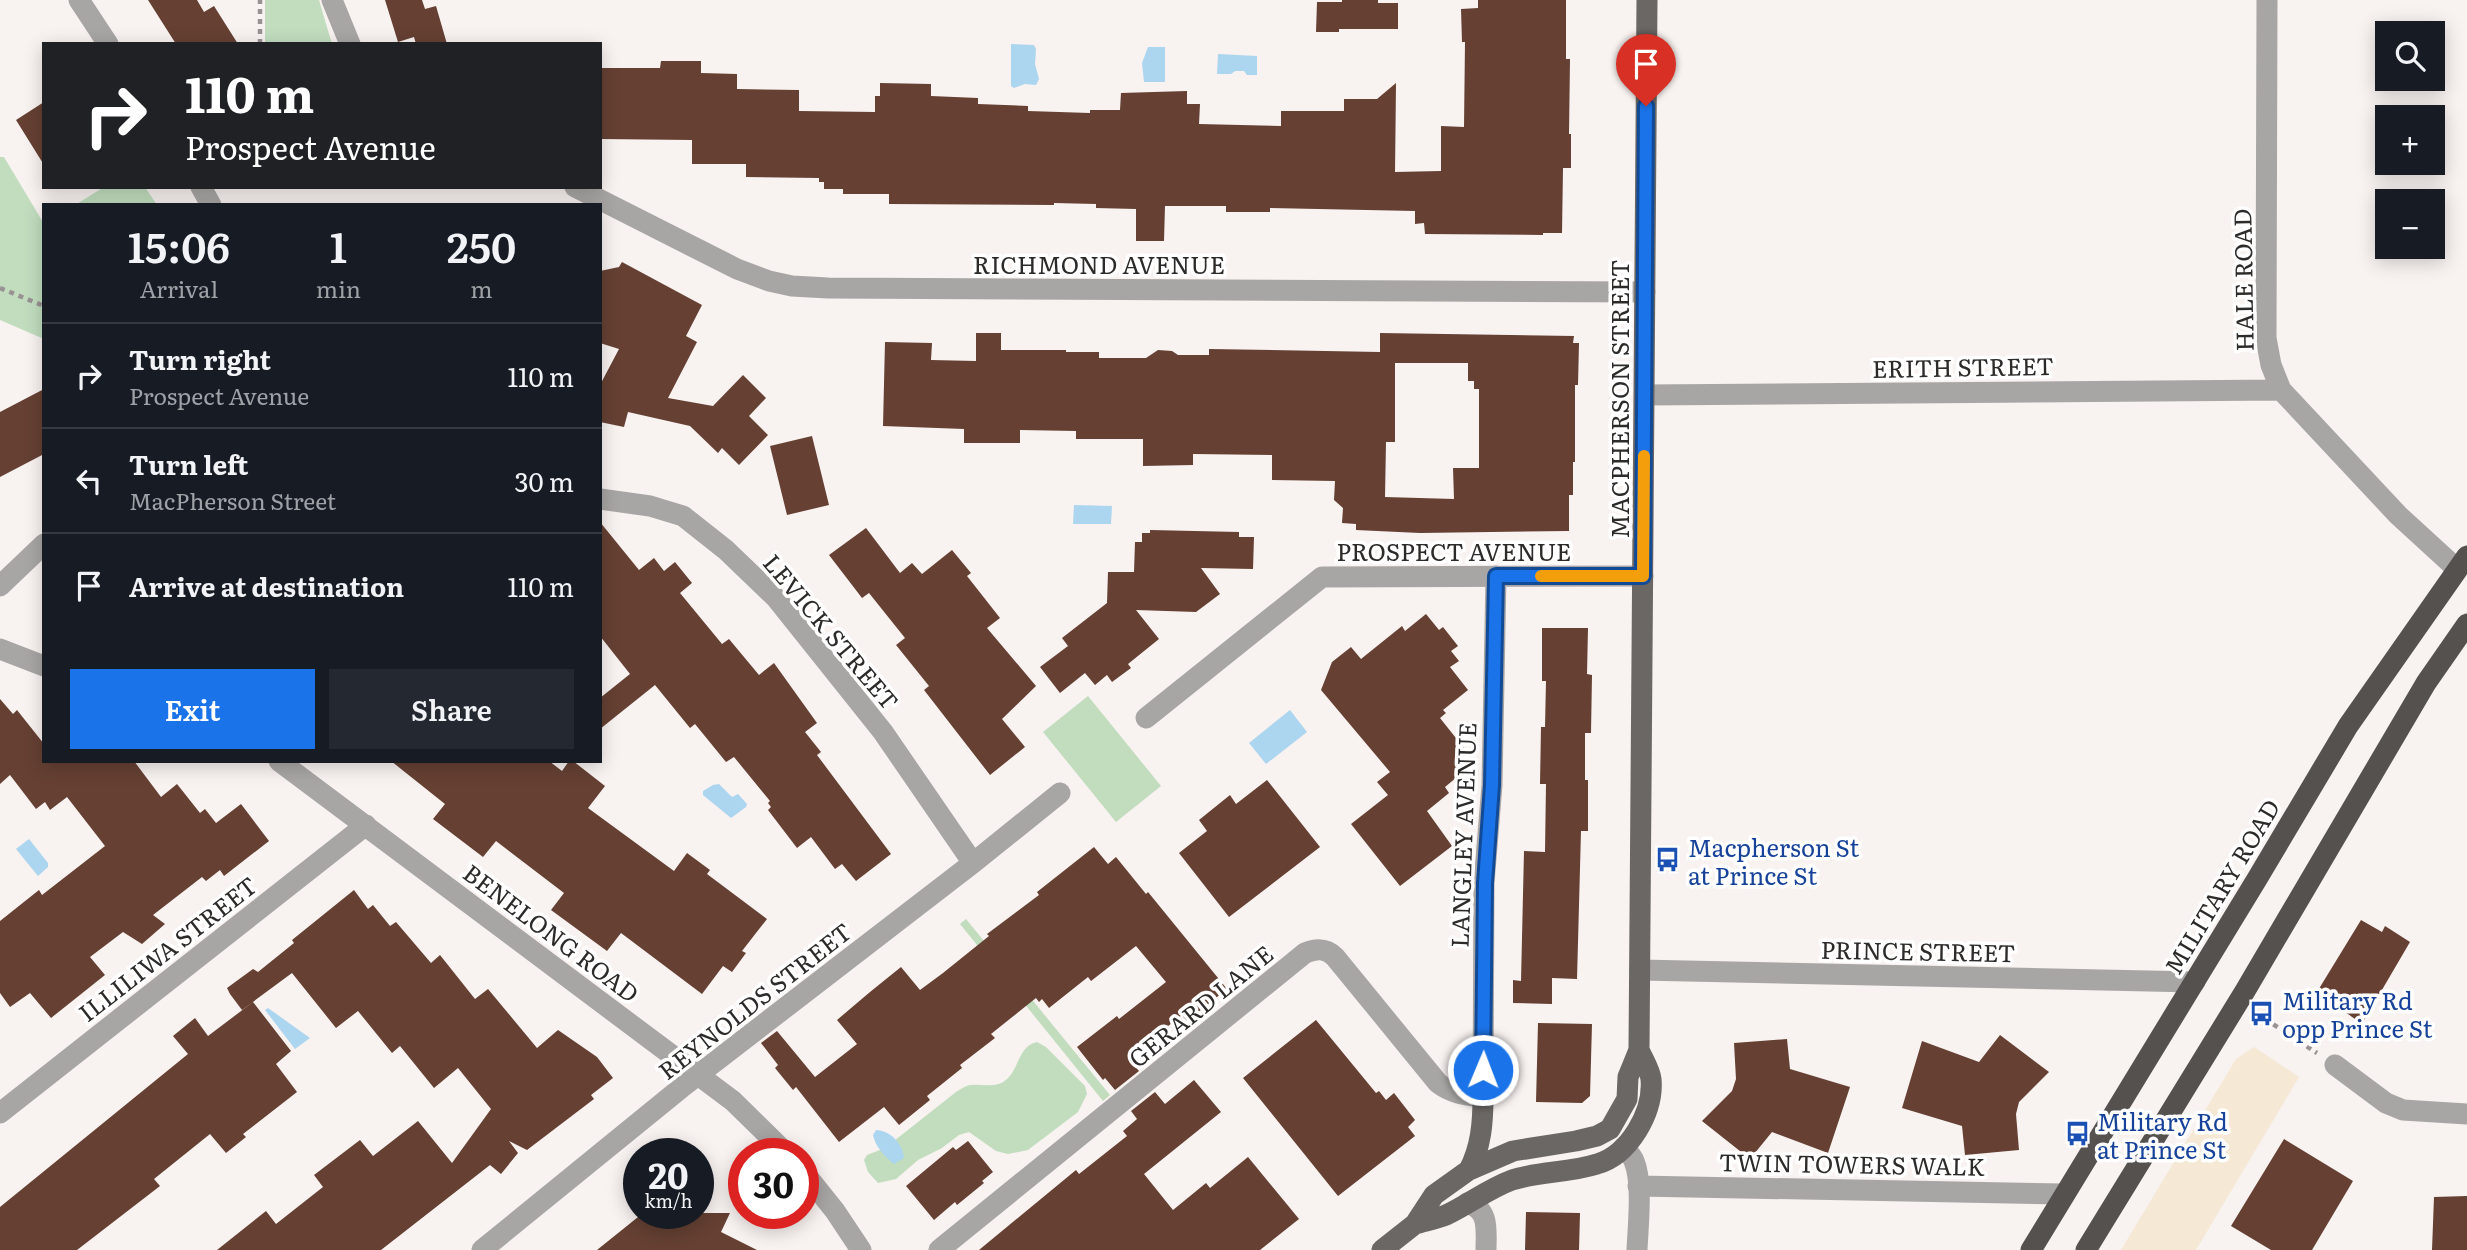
<!DOCTYPE html>
<meta charset="utf-8">
<style>
body{margin:0;font-family:Literata,serif;background:#242831;color:#f1f3f6;height:100vh;display:flex;flex-direction:column;font-size:26px;white-space:nowrap}
*{box-sizing:border-box;margin:0}
p{font-size:23px;color:#9ea1a6}
.icon{flex:none;width:38px;height:38px;fill:none;stroke:currentColor;stroke-width:2;stroke-linecap:round;stroke-linejoin:round}
.map{position:relative;flex:1;overflow:hidden}
.side{position:absolute;left:42px;top:203px;width:560px;height:560px;display:flex;flex-direction:column;background:#171b24;border-radius:0px;box-shadow:0 4px 18px #0003}
.side>*{flex:none}
.guide{position:absolute;left:42px;top:42px;width:560px;height:147px;border-radius:0px;box-shadow:0 4px 18px #0003;background:#202124;color:#fff;overflow:hidden}
.buttons{position:absolute;left:2375px;top:21px;display:grid;gap:14px}
.buttons a{display:grid;place-items:center;width:70px;height:70px;border-radius:0px;background:#171b24;box-shadow:0 4px 18px #0003;font-size:35px}
.speed{position:absolute;left:623px;top:1138px;display:flex;gap:14px;font-size:35px;font-weight:700;text-align:center}
.speed>*{display:grid;place-content:center;width:91px;height:91px;border-radius:50%;background:#171b24;box-shadow:0 4px 18px #0003;line-height:1}
.speed small{font-size:18px;font-weight:400}
.speed .limit{border:10px solid #d22;background:#fff;color:#111}
.pin{position:absolute;display:grid;place-items:center;width:60px;height:60px;color:#fff;margin:-72px -30px;border-radius:50% 50% 50% 0;rotate:-45deg;box-shadow:0 0 7px #0007}
.pin .icon{rotate:45deg}
.me{position:absolute;width:77px;margin:-38px;rotate:1deg;stroke-linejoin:round;filter:drop-shadow(0 0 5px #0008)}
.turn{display:flex;align-items:center;gap:24px;height:147px;padding:0 28px;font-size:32px}
.turn .icon{width:91px;height:91px;stroke-width:2.5}
.turn b{display:block;font-size:49px;line-height:60px}
.eta{display:flex;justify-content:space-evenly;align-items:center;height:119px;text-align:center}
.eta b{font-size:42px;font-weight:600;line-height:49px}
.action{display:flex;gap:14px;margin-top:auto;padding:14px 28px}
.action a{flex:1;height:80px;border-radius:0px;background:#1a73e8;color:#fff;font-size:28px;font-weight:600;line-height:80px;text-align:center}
.action a+a{background:#242831;color:#f1f3f6}
ul{padding:0;list-style:none}
li{display:flex;align-items:center;gap:21px;height:105px;padding:0 28px;border-top:2px solid #363941}
li div{flex:1}
li b{display:block;font-size:26px}
li em{font-style:normal}
.map>svg:first-child{display:block}
.commercial{fill:#f5e8d4}
.green{fill:#c1ddbe}
.water{fill:#acd5ef}
.building{fill:#654033;fill-rule:evenodd}
.lines{fill:none;stroke-linecap:round;stroke-linejoin:round}
.path{stroke:#989392;stroke-width:4.5;stroke-dasharray:5 5;stroke-linecap:butt}
.minor{stroke:#a8a6a5;stroke-width:21}
.major{stroke:#6a6764;stroke-width:21}
.highway{stroke:#54514e;stroke-width:21}
.route-casing{stroke:#114b97;stroke-width:18}
.route{stroke:#1a73e8;stroke-width:12}
.slow{stroke:#f59e0b;stroke-width:12}
.labels{text-anchor:middle;dominant-baseline:central;stroke-width:7;stroke-linejoin:round;paint-order:stroke}
.street-label{font-size:24px;fill:#2d2b2a;stroke:#fff}
.transit-label{font-size:24px;fill:#164399;stroke:#fff;text-anchor:start}
</style>
<div class="map">
<svg width="2467" height="1250" viewBox="0 0 2467 1250">
<rect width="100%" height="100%" fill="#f8f2f0"/>
<path class="commercial" d="M 2254,1047 L 2299,1077 L 2196,1250 L 2121,1250 L 2236,1059 Z"/>
<path class="green" d="M 265,0 L 319,0 L 332,44 L 265,44 Z
M 0,157 L 4,157 L 44,224 L 44,339 L 0,320 Z
M 104,187 L 145,187 L 157,205 L 75,205 Z
M 1088,696 L 1161,786 L 1116,822 L 1043,732 Z
M 966,919 L 1110,1095 L 1103,1101 L 960,924 Z
M 1037,1042 L 1046,1047 L 1085,1086 L 1087,1094 L 1078,1112 L 1028,1150 L 1008,1154 L 996,1151 L 969,1132 L 959,1135 L 942,1148 L 918,1160 L 896,1179 L 878,1183 L 868,1172 L 864,1160 L 867,1155 L 885,1148 L 956,1092 C 961,1089 966,1085 971,1085 C 985,1084 999,1089 1009,1077 C 1019,1066 1020,1045 1037,1042 Z"/>
<path class="water" d="M 1011,44 L 1034,45 L 1036,49 L 1035,64 L 1039,79 L 1036,85 L 1025,84 L 1014,88 L 1011,86 Z
M 1148,47 L 1165,47 L 1165,82 L 1144,82 L 1142,63 Z
M 1218,54 L 1257,56 L 1257,75 L 1247,75 L 1244,71 L 1235,71 L 1231,74 L 1217,74 Z
M 1074,505 L 1112,506 L 1111,524 L 1073,524 Z
M 1290,710 L 1307,732 L 1266,764 L 1249,743 Z
M 719,784 L 732,797 L 738,794 L 747,804 L 746,807 L 731,818 L 703,795 L 703,791 L 713,785 Z
M 29,839 L 48,863 L 48,867 L 38,876 L 16,849 Z
M 268,1008 L 310,1038 L 295,1049 L 265,1010 Z
M 876,1130 C 890,1130 903,1144 904,1158 L 894,1164 C 885,1157 875,1146 873,1135 Z"/>
<path class="building" d="M 148,0 L 197,0 L 204,12 L 214,6 L 238,44 L 176,44 Z
M 385,0 L 422,0 L 425,9 L 436,6 L 447,44 L 416,44 L 414,37 L 398,42 Z
M 1342,0 L 1378,0 L 1378,3 L 1398,3 L 1398,29 L 1339,29 L 1339,32 L 1316,32 L 1317,2 L 1342,2 Z
M 1478,0 L 1566,0 L 1566,59 L 1570,59 L 1569,134 L 1571,134 L 1571,168 L 1563,168 L 1562,233 L 1543,233 L 1543,235 L 1425,234 L 1424,223 L 1415,224 L 1415,211 L 1270,208 L 1270,212 L 1226,212 L 1226,206 L 1165,206 L 1164,241 L 1136,241 L 1136,209 L 1096,208 L 1096,204 L 1054,203 L 1054,205 L 889,204 L 889,194 L 843,194 L 843,189 L 824,189 L 824,182 L 819,182 L 819,178 L 746,177 L 746,164 L 692,164 L 692,140 L 600,139 L 600,68 L 660,68 L 661,61 L 701,61 L 701,73 L 737,74 L 737,89 L 799,90 L 799,111 L 875,112 L 875,96 L 880,96 L 880,83 L 931,84 L 931,96 L 978,98 L 978,104 L 1028,106 L 1028,111 L 1090,113 L 1090,110 L 1120,110 L 1121,93 L 1187,91 L 1187,104 L 1200,104 L 1199,124 L 1281,126 L 1281,111 L 1344,111 L 1344,99 L 1377,99 L 1396,83 L 1395,172 L 1441,171 L 1441,126 L 1464,127 L 1465,42 L 1462,42 L 1461,9 L 1478,8 Z
M 44,102 L 44,165 L 16,120 Z
M 622,262 L 702,305 L 686,336 L 697,342 L 668,398 L 713,406 L 743,375 L 766,398 L 749,416 L 768,435 L 739,465 L 722,448 L 718,453 L 690,426 L 628,412 L 624,427 L 600,422 L 600,385 L 619,349 L 600,343 L 600,271 L 619,267 Z
M 976,333 L 1001,333 L 1001,350 L 1066,350 L 1066,352 L 1099,352 L 1099,358 L 1146,358 L 1158,350 L 1172,351 L 1178,355 L 1209,355 L 1209,349 L 1380,352 L 1380,333 L 1574,336 L 1573,343 L 1579,343 L 1578,385 L 1575,385 L 1575,462 L 1573,462 L 1573,495 L 1569,495 L 1569,531 L 1420,533 L 1356,530 L 1356,524 L 1342,523 L 1343,508 L 1334,500 L 1335,481 L 1272,480 L 1272,455 L 1193,454 L 1193,465 L 1143,466 L 1143,439 L 1076,439 L 1076,431 L 1020,430 L 1020,443 L 964,443 L 964,429 L 883,426 L 885,342 L 932,343 L 931,360 L 976,361 ZM 1395,363 L 1468,363 L 1468,381 L 1474,381 L 1474,389 L 1479,389 L 1479,468 L 1453,468 L 1454,499 L 1385,497 L 1386,442 L 1395,442 Z
M 44,389 L 44,454 L 0,477 L 0,412 Z
M 812,436 L 829,505 L 787,515 L 770,446 Z
M 600,522 L 639,570 L 654,558 L 664,571 L 675,562 L 692,583 L 680,593 L 722,644 L 729,639 L 759,675 L 774,663 L 817,723 L 805,732 L 821,752 L 817,755 L 891,854 L 856,881 L 842,864 L 835,869 L 811,837 L 797,848 L 768,810 L 771,807 L 768,803 L 770,801 L 734,757 L 726,762 L 695,724 L 690,728 L 655,685 L 600,729 L 600,698 L 630,674 L 600,636 Z
M 866,528 L 900,573 L 912,563 L 922,574 L 952,550 L 971,573 L 967,576 L 1000,618 L 987,628 L 1036,686 L 1002,719 L 1025,747 L 990,775 L 924,690 L 929,686 L 896,645 L 905,638 L 869,593 L 862,598 L 829,555 Z
M 1150,530 L 1239,532 L 1239,537 L 1254,537 L 1253,569 L 1201,568 L 1220,594 L 1196,612 L 1136,610 L 1159,639 L 1128,664 L 1131,668 L 1112,682 L 1107,675 L 1095,685 L 1085,673 L 1060,693 L 1040,667 L 1068,646 L 1062,638 L 1107,603 L 1108,572 L 1134,572 L 1135,542 L 1142,542 L 1142,533 L 1150,533 Z
M 1426,614 L 1439,630 L 1443,627 L 1458,646 L 1451,651 L 1459,661 L 1450,667 L 1468,690 L 1443,710 L 1446,713 L 1440,718 L 1475,762 L 1445,787 L 1449,793 L 1427,811 L 1452,846 L 1400,886 L 1351,824 L 1388,795 L 1377,782 L 1390,772 L 1321,690 L 1332,662 L 1351,647 L 1361,659 L 1402,626 L 1405,631 Z
M 1542,628 L 1588,628 L 1587,674 L 1592,675 L 1591,733 L 1585,733 L 1585,780 L 1588,780 L 1588,831 L 1581,831 L 1577,979 L 1552,978 L 1552,1004 L 1513,1003 L 1513,980 L 1521,981 L 1524,851 L 1545,852 L 1546,784 L 1540,784 L 1541,727 L 1545,727 L 1546,681 L 1542,681 Z
M 0,699 L 13,714 L 17,710 L 44,744 L 44,761 L 134,761 L 161,797 L 177,784 L 200,813 L 205,809 L 216,823 L 241,804 L 269,841 L 224,876 L 220,870 L 206,881 L 202,877 L 153,915 L 165,924 L 142,944 L 123,932 L 90,957 L 105,975 L 51,1018 L 30,993 L 10,1007 L 0,993 L 0,921 L 39,890 L 42,895 L 105,846 L 67,797 L 50,810 L 45,802 L 36,809 L 10,775 L 0,784 Z
M 391,761 L 549,761 L 562,771 L 569,761 L 573,761 L 605,786 L 588,808 L 674,871 L 687,853 L 710,870 L 707,874 L 767,919 L 742,951 L 746,953 L 732,972 L 723,966 L 702,994 L 621,933 L 607,951 L 551,910 L 564,893 L 496,841 L 483,857 L 433,819 L 445,804 Z
M 1267,780 L 1320,847 L 1229,917 L 1179,853 L 1207,831 L 1199,820 L 1230,795 L 1236,804 Z
M 1094,847 L 1108,864 L 1116,857 L 1146,894 L 1148,892 L 1227,989 L 1187,1021 L 1182,1015 L 1128,1058 L 1139,1071 L 1115,1090 L 1105,1078 L 1103,1080 L 1077,1047 L 1117,1016 L 1119,1019 L 1166,982 L 1136,946 L 1091,981 L 1088,977 L 1049,1008 L 1042,999 L 1039,1002 L 1036,998 L 991,1034 L 995,1038 L 960,1065 L 962,1068 L 927,1096 L 930,1100 L 899,1125 L 884,1107 L 839,1142 L 796,1087 L 793,1090 L 775,1068 L 778,1065 L 761,1043 L 777,1031 L 815,1077 L 857,1044 L 837,1020 L 870,992 L 901,967 L 920,990 L 943,973 L 989,936 L 987,934 L 1039,895 L 1037,892 Z
M 354,890 L 368,909 L 373,905 L 390,926 L 396,922 L 431,963 L 440,955 L 475,999 L 488,989 L 537,1048 L 558,1030 L 597,1057 L 613,1078 L 591,1095 L 594,1099 L 527,1150 L 509,1141 L 518,1153 L 501,1174 L 490,1165 L 381,1250 L 217,1250 L 266,1211 L 276,1224 L 323,1187 L 314,1175 L 360,1140 L 373,1156 L 418,1121 L 452,1163 L 491,1109 L 458,1068 L 434,1088 L 400,1046 L 392,1053 L 358,1011 L 336,1028 L 292,973 L 242,1010 L 230,994 L 227,988 L 253,969 L 258,972 L 294,943 L 292,940 Z
M 2361,920 L 2382,932 L 2385,926 L 2410,942 L 2362,1024 L 2317,992 Z
M 253,1002 L 291,1051 L 276,1064 L 297,1092 L 243,1134 L 246,1137 L 226,1153 L 210,1134 L 154,1179 L 160,1186 L 77,1250 L 0,1250 L 0,1207 L 188,1054 L 173,1036 L 195,1018 L 208,1036 Z
M 1316,1020 L 1376,1093 L 1379,1091 L 1386,1100 L 1394,1093 L 1415,1120 L 1408,1127 L 1415,1136 L 1338,1196 L 1243,1078 Z
M 1538,1023 L 1592,1024 L 1590,1096 L 1582,1103 L 1536,1102 Z
M 2000,1035 L 2049,1072 L 2019,1102 L 2016,1114 L 2019,1150 L 1965,1155 L 1962,1126 L 1902,1108 L 1922,1041 L 1979,1062 Z
M 1787,1039 L 1790,1069 L 1850,1087 L 1828,1153 L 1772,1132 L 1750,1159 L 1702,1121 L 1732,1091 L 1736,1079 L 1734,1043 Z
M 1194,1080 L 1221,1112 L 1144,1174 L 1173,1210 L 1206,1183 L 1210,1188 L 1248,1157 L 1299,1219 L 1260,1250 L 979,1250 L 1076,1170 L 1079,1174 L 1127,1136 L 1123,1131 L 1137,1119 L 1131,1111 L 1155,1092 L 1165,1104 Z
M 2284,1139 L 2353,1181 L 2312,1250 L 2271,1250 L 2231,1226 Z
M 968,1141 L 993,1172 L 982,1181 L 984,1183 L 957,1205 L 955,1202 L 934,1220 L 906,1186 L 953,1147 L 956,1150 Z
M 2467,1196 L 2467,1250 L 2432,1250 L 2434,1197 Z
M 1526,1212 L 1580,1213 L 1579,1250 L 1525,1250 Z
M 643,1213 L 730,1213 L 721,1232 L 757,1250 L 597,1250 Z"/>
<g class="lines">
<path class="path" d="M 260,44 L 260,0
M 0,288 L 44,306
M 2265,1019 L 2317,1053"/>
<path class="minor" d="M 79,0 L 108,44
M 332,0 L 350,44
M 2267,0 L 2266,338 L 2271,365 L 2281,390 L 2398,515 L 2457,569
M 201,187 L 211,205
M 575,187 L 737,269 L 769,281 L 792,286 L 828,288 L 1645,292
M 1645,395 L 2281,390
M 600,499 L 650,506 L 683,516 L 726,550 L 776,598 L 883,732 L 973,863
M 0,586 L 44,544
M 0,649 L 44,666
M 1146,718 L 1322,577 L 1643,576
M 279,761 L 733,1101 L 786,1153
M 1640,970 L 2195,982
M 2335,1065 L 2386,1103 L 2403,1110 L 2467,1114
M 0,1113 L 366,825
M 1624,1147 C 1628,1152 1632,1156 1634,1161 C 1643,1182 1638,1226 1637,1250
M 803,1171 L 835,1211 L 861,1250
M 1638,1186 L 2065,1194
M 1467,1203 C 1490,1209 1486,1231 1486,1250
M 482,1250 L 681,1088 L 973,863 L 1060,793
M 939,1250 L 1305,953 C 1317,948 1326,948 1335,957 L 1438,1083 C 1452,1094 1466,1095 1483,1097 L 1484,883 L 1492,785 L 1496,576"/>
<path class="major" d="M 1469,1170 C 1481,1147 1483,1123 1483,1097
M 1415,1224 C 1425,1221 1436,1219 1446,1215 C 1469,1204 1488,1189 1512,1180 C 1540,1171 1569,1173 1597,1164 C 1629,1155 1654,1112 1651,1079 C 1650,1070 1643,1059 1639,1050
M 1382,1250 L 1415,1224 L 1434,1195 L 1469,1170 L 1513,1151 L 1576,1141 L 1597,1136 L 1610,1129 L 1627,1099 L 1628,1077 L 1639,1050 L 1647,0"/>
<path class="highway" d="M 2031,1250 L 2257,879 L 2348,726 L 2467,556
M 2086,1250 L 2245,991 L 2426,683 L 2467,624"/>
</g>
<g class="lines">
<defs>
<path id="route" d="M 1483,1070 L 1485,883 L 1492,785 L 1496,576 L 1643,576 L 1646,106"/>
</defs>
<use href="#route" class="route-casing"/>
<use href="#route" class="route"/>
<path class="slow" d="M 1541,576 L 1643,576 L 1644,456"/>
</g>
<defs>
<symbol id="bus-bare" viewBox="-9 -9 18 18"><path d="M-5-6H5V4H4V6H2V4H-2V6H-4V4H-5ZM-3.5-4V0h7V-4ZM-3.5 1.2v1.5H-2V1.2ZM2 1.2v1.5H3.5V1.2Z" fill="#1a4fb4" stroke="#fff" stroke-width="2.5" paint-order="stroke"/></symbol>
</defs>
<g fill-rule="evenodd">
<use href="#bus-bare" x="1650" y="842" width="35" height="35"/>
<use href="#bus-bare" x="2244" y="996" width="35" height="35"/>
<use href="#bus-bare" x="2060" y="1116" width="35" height="35"/>
</g>
<g class="labels">
<g class="street-label">
<text x="1099" y="263">RICHMOND AVENUE</text>
<text transform="translate(2242 280) rotate(-91)">HALE ROAD</text>
<text transform="translate(1963 366) rotate(-1)">ERITH STREET</text>
<text transform="translate(1618 399) rotate(-90)">MACPHERSON STREET</text>
<text x="1454" y="550">PROSPECT AVENUE</text>
<text transform="translate(832 631) rotate(50)">LEVICK STREET</text>
<text transform="translate(1462 835) rotate(-88)">LANGLEY AVENUE</text>
<text transform="translate(2221 886) rotate(-59)">MILITARY ROAD</text>
<text transform="translate(552 932) rotate(37)">BENELONG ROAD</text>
<text transform="translate(167 948) rotate(-38)">ILLILIWA STREET</text>
<text transform="translate(1918 950) rotate(1)">PRINCE STREET</text>
<text transform="translate(754 1000) rotate(-38)">REYNOLDS STREET</text>
<text transform="translate(1200 1005) rotate(-39)">GERARD LANE</text>
<text transform="translate(1852 1163) rotate(1)">TWIN TOWERS WALK</text>
</g>
<g class="transit-label">
<text x="1688" y="846">Macpherson St<tspan x="1688" dy="28">at Prince St</tspan></text>
<text x="2282" y="999">Military Rd<tspan x="2282" dy="28">opp Prince St</tspan></text>
<text x="2097" y="1120">Military Rd<tspan x="2097" dy="28">at Prince St</tspan></text>
</g>
</g>
</svg>
<div class="buttons">
<a><svg class="icon" aria-label="search" viewBox="0 0 24 24"><circle cx="10" cy="10" r="6"/><path d="M15 15l6 6"/></svg></a>
<a>+</a>
<a>−</a>
</div>
<div class="speed"><div>20<small>km/h</small></div><div class="limit">30</div></div>
<div class="pin" style="left:1646px;top:106px;background:#d93025"><svg class="icon" aria-label="arrive" viewBox="0 0 24 24"><path d="M6 21V4h12l-3 4 3 4H6"/></svg></div>
<svg class="me" style="left:1483px;top:1070px" viewBox="-20 -20 40 40"><circle r="17" fill="#1a73e8" stroke="#fff" stroke-width="3"/><path d="M0-11L8 9 0 5-8 9z" fill="#fff"/></svg>
<div class="guide">
<div class="turn"><svg class="icon" aria-label="right" viewBox="0 0 24 24"><path d="M7 20v-9h11M14 6l5 5-5 5"/></svg><div><b>110 m</b>Prospect Avenue</div></div>
</div>
<section class="side">
<div class="eta">
<div><b>15:06</b><p>Arrival</p></div>
<div><b>1</b><p>min</p></div>
<div><b>250</b><p>m</p></div>
</div>
<ul>
<li><svg class="icon" aria-label="right" viewBox="0 0 24 24"><path d="M7 20v-9h11M14 6l5 5-5 5"/></svg><div><b>Turn right</b><p>Prospect Avenue</p></div><em>110 m</em></li>
<li><svg class="icon" aria-label="left" viewBox="0 0 24 24"><path d="M17 20v-9H6M10 6l-5 5 5 5"/></svg><div><b>Turn left</b><p>MacPherson Street</p></div><em>30 m</em></li>
<li><svg class="icon" aria-label="arrive" viewBox="0 0 24 24"><path d="M6 21V4h12l-3 4 3 4H6"/></svg><div><b>Arrive at destination</b></div><em>110 m</em></li>
</ul>
<div class="action"><a>Exit</a><a>Share</a></div>
</section>
</div>
